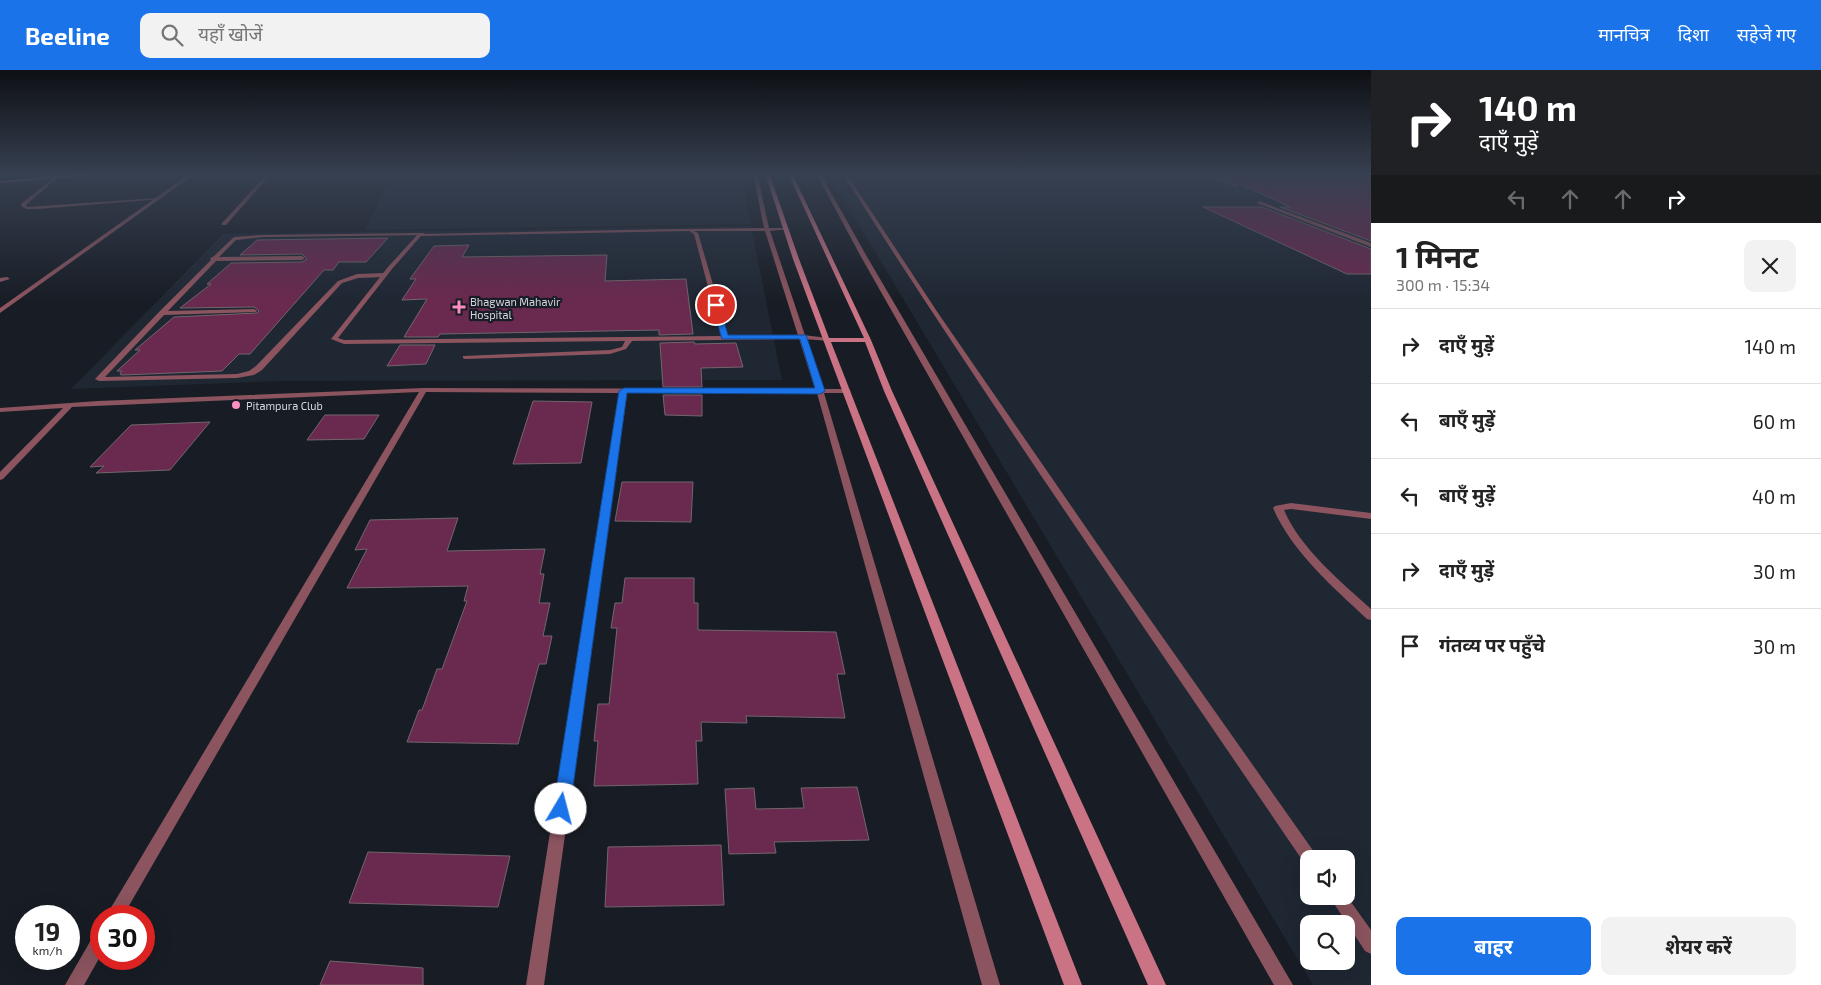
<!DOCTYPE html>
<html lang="hi">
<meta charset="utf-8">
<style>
body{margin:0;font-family:"Exo 2","Noto Sans Devanagari",sans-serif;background:#f2f2f2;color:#222;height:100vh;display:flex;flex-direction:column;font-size:19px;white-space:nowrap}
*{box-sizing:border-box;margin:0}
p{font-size:16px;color:#767676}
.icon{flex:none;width:28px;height:28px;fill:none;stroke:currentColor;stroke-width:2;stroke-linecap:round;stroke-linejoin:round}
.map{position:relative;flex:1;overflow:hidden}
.sheet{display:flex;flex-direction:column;background:#fff;width:450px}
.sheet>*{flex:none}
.hud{background:#202124;color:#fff;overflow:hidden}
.controls{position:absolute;left:1300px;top:780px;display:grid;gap:10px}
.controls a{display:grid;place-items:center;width:55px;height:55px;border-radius:10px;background:#fff;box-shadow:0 5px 20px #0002;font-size:25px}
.speed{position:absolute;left:15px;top:835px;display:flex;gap:10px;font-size:25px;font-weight:700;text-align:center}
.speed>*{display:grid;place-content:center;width:65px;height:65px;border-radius:50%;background:#fff;box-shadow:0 5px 20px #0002;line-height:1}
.speed small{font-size:12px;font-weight:400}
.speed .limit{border:8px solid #d22;background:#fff;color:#111}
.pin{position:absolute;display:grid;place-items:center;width:42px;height:42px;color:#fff;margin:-21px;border:2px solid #fff;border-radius:50%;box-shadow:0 1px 5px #0007}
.me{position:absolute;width:55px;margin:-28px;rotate:8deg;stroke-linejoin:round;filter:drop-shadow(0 0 4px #0008)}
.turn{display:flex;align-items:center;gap:18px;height:105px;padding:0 25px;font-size:22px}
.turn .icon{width:65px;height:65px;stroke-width:2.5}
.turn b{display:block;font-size:35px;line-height:42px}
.lanes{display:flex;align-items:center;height:48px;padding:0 25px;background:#0003;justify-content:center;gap:25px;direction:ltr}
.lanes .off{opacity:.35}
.round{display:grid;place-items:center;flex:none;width:52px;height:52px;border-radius:10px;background:#f2f2f2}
.head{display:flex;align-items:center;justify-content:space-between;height:85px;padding:0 25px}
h1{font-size:30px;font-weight:700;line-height:38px}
.primary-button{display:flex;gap:10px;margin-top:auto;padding:10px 25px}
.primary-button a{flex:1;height:58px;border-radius:10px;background:#1a73e8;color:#fff;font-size:20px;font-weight:700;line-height:58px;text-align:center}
.primary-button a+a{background:#f2f2f2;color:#222}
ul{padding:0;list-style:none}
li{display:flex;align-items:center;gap:15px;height:75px;padding:0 25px;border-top:1px solid #e0e0e0}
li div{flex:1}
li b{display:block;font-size:19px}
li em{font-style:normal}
header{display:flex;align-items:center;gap:30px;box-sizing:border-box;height:70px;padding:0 25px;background:#1a73e8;color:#fff}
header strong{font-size:24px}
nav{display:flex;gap:28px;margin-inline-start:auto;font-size:18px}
.search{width:350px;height:45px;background:#f2f2f2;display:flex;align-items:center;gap:12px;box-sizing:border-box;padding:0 18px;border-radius:10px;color:#767676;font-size:19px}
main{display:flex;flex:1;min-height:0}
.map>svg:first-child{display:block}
.built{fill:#1f2733;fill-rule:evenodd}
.building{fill:#6a294f;stroke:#72666c}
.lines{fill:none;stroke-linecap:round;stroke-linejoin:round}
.lane{fill:#8b545e;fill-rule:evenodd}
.street{fill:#8b545e;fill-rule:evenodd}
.secondary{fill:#ca7384;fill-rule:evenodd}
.route{fill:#1a73e8;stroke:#114b97}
.poi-dot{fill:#fd8ec0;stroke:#181d25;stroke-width:2}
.labels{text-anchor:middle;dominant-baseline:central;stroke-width:4.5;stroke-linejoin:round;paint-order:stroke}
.far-poi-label{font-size:11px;fill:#d4d7dd;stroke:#181d25;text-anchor:start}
</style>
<header>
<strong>Beeline</strong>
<div class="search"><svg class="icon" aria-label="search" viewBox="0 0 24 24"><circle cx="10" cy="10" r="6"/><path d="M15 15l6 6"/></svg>यहाँ खोजें</div>
<nav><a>मानचित्र</a><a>दिशा</a><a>सहेजे गए</a></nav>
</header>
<main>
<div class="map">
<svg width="1371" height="915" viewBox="0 0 1371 915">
<rect width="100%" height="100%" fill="#181d25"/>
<path class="built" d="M 393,103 L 741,103 L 751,154 L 365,160 Z
M 828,103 L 1371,103 L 1371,915 L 1313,915 ZM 1309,789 L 1346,789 L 1346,826 L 1309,826 ZM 1309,854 L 1346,854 L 1346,891 L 1309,891 Z
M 751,156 L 782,310 L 283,311 L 71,319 L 223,164 Z"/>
<path class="building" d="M 1214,103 L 1297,103 L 1303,107 L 1306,103 L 1371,103 L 1371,171 L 1280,137 L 1291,137 Z
M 1203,137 L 1262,137 L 1371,179 L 1371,204 L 1347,204 Z
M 388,168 L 366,192 L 339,192 L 333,200 L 324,200 L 250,284 L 239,284 L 222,301 L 122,305 L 120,304 L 122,301 L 117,301 L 140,280 L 135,280 L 174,247 L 257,243 L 259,241 L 254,237 L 180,238 L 211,214 L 207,214 L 231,193 L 302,192 L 307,189 L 302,184 L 240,185 L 257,170 Z
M 469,175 L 462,187 L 607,185 L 605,211 L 686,209 L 693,264 L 659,265 L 659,260 L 440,264 L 438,267 L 404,267 L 427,229 L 402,230 L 416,209 L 410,209 L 434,176 Z
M 694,272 L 695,274 L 736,273 L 743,297 L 701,298 L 702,317 L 663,317 L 660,273 Z
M 400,275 L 435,275 L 426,294 L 387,296 Z
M 663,325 L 702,325 L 702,346 L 665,345 Z
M 533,331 L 592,332 L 581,393 L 513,394 Z
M 325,345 L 379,345 L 364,369 L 307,370 Z
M 210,352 L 170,400 L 96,403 L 104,396 L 90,397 L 131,355 Z
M 622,412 L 693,412 L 691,452 L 615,451 Z
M 458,448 L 447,481 L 545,479 L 540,504 L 544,504 L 539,533 L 550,533 L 543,566 L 552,566 L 546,594 L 539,594 L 518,674 L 407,672 L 419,640 L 422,640 L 437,599 L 442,599 L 467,531 L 464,531 L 468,516 L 347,518 L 367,479 L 355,480 L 370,450 Z
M 625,508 L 694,508 L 694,533 L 698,533 L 698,560 L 836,562 L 845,604 L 837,604 L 845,648 L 746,646 L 747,653 L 701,652 L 702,671 L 696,671 L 698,714 L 594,716 L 598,671 L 594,671 L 598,634 L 609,634 L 617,558 L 611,558 L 615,533 L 622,533 Z
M 857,717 L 869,770 L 774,772 L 776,783 L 729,784 L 725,719 L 754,718 L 756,739 L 804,738 L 801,718 Z
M 721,775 L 724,835 L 605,837 L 608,777 Z
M 368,782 L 510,786 L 498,837 L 349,833 Z
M 330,891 L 423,898 L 423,915 L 320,915 Z"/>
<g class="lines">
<path class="lane" d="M 268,103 L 272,103 L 226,155 L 222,155 L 222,153 Z
M 482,103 L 491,105 L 771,108 L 490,107 Z
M 816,103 L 820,103 L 866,185 L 1293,915 L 1274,915 L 860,185 Z
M 842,103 L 846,103 L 938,243 L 1116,501 L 1319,789 L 1309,789 L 1309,796 L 1305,794 C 1149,565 992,337 842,103 Z
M 1202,103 L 1208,103 L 1239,116 L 1236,117 Z
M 1299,103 L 1304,103 L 1304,104 L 1302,105 Z
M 55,107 L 56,109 L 26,135 L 27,137 L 159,128 L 161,129 L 38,139 L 26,139 L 21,136 L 21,134 Z
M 1259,131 L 1371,173 L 1371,177 L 1257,133 Z
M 676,159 L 690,159 L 698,163 L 728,266 L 803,265 L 828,268 L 831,270 L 830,271 L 803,269 L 632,271 L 626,279 L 610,284 L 465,289 L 463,288 L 463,286 L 610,280 L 622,277 L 625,271 L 344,274 L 331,269 L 388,197 L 418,164 ZM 689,161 L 694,164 L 721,266 L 344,270 L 338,268 L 392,199 L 421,166 Z
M 1291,433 L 1371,443 L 1371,449 L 1291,439 L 1284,440 C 1300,478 1341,512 1371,539 L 1371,550 L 1367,549 C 1333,517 1292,482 1273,438 L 1275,436 Z
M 1346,825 L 1371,860 L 1371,884 L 1365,881 L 1329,826 Z"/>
<path class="street" d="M 191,103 L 196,103 L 0,243 L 0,238 Z
M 753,103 L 757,103 L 769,158 L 786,158 L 788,159 L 770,161 L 823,319 L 847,319 L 851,321 L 847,323 L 824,323 L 1000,915 L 982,915 L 817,323 L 627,323 L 544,915 L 526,915 L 619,323 L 426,322 L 123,846 L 106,846 L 419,322 L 72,337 L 3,409 L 0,410 L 0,402 L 63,338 L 0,342 L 0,338 L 98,331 L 424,318 L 815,319 L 765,161 L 690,161 L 688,160 L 690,159 L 764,158 Z
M 424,163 L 426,165 L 263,167 L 236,170 L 219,187 L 302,186 L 305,188 L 302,190 L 216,191 L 168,241 L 254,239 L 257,241 L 256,242 L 164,245 L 105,307 L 237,304 L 249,301 L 256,296 L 338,211 L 357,204 L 384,203 L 387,205 L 384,207 L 358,208 L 342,213 L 262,300 L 254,305 L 237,308 L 99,311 L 95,309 L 159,242 L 211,190 L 210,188 L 213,187 L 234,167 L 263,165 Z
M 0,208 L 7,207 L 10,209 L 0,212 Z
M 101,860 L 101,885 L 84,915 L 65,915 L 95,863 Z"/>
<path class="secondary" d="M 97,103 L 120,103 L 0,113 L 0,111 Z
M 765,103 L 769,103 L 799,189 L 829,268 L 864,268 L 788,103 L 792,103 L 871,270 L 892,321 L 1166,915 L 1148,915 L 884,321 L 865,272 L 831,272 L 1082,915 L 1064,915 L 793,189 Z"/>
</g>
<linearGradient id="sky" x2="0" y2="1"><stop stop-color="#0d1014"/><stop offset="0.45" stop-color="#374051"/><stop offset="1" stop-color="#374051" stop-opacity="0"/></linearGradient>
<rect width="1371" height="231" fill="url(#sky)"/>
<path class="route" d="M 716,233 L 719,235 L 728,265 L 806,265 L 825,321 L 820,324 L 627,323 L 570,739 L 567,745 L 561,747 L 555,745 L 553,739 L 619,321 L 624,318 L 815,318 L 800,269 L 722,269 L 712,235 Z"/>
<g class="poi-dot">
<path d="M456.5 229.5h5v5h5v5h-5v5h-5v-5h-5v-5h5z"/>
<circle cx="236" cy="335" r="5"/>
</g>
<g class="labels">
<g class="far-poi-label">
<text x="470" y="231">Bhagwan Mahavir<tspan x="470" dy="13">Hospital</tspan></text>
<text x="246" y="335">Pitampura Club</text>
</g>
</g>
</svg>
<div class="controls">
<a><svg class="icon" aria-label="sound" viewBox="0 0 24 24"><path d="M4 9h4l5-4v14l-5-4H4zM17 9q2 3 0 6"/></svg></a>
<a><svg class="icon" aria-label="search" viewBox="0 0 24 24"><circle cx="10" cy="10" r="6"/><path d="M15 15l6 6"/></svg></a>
</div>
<div class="speed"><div>19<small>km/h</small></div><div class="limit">30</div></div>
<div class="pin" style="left:716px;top:235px;background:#d93025"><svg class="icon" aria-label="arrive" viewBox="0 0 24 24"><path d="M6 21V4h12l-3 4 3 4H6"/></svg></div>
<svg class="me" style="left:561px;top:739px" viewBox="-20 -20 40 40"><circle r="19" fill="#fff"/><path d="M0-13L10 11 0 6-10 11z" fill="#1a73e8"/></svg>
</div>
<section class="sheet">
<div class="hud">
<div class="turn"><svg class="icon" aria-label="right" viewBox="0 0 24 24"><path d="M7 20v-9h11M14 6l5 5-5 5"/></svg><div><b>140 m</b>दाएँ मुड़ें</div></div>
<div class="lanes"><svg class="icon off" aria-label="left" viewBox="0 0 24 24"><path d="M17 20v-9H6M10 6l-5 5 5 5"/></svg><svg class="icon off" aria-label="ahead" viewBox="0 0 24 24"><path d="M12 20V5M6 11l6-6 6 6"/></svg><svg class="icon off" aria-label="ahead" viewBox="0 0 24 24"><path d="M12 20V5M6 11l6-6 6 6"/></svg><svg class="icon" aria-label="right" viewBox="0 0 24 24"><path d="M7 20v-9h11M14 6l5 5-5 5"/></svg></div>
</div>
<div class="head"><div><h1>1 मिनट</h1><p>300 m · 15:34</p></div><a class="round"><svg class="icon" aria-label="close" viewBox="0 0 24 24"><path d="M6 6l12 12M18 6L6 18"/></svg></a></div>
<ul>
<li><svg class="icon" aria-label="right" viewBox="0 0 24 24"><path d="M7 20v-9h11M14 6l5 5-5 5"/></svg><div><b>दाएँ मुड़ें</b></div><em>140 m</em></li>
<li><svg class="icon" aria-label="left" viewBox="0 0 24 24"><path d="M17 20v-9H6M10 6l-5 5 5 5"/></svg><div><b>बाएँ मुड़ें</b></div><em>60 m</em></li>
<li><svg class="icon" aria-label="left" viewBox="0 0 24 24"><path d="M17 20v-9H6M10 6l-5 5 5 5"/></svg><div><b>बाएँ मुड़ें</b></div><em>40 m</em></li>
<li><svg class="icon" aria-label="right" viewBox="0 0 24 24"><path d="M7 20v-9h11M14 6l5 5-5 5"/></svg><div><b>दाएँ मुड़ें</b></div><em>30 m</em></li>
<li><svg class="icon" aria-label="arrive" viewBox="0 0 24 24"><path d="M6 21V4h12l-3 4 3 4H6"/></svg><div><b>गंतव्य पर पहुँचे</b></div><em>30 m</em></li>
</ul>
<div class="primary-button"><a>बाहर</a><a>शेयर करें</a></div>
</section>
</main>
